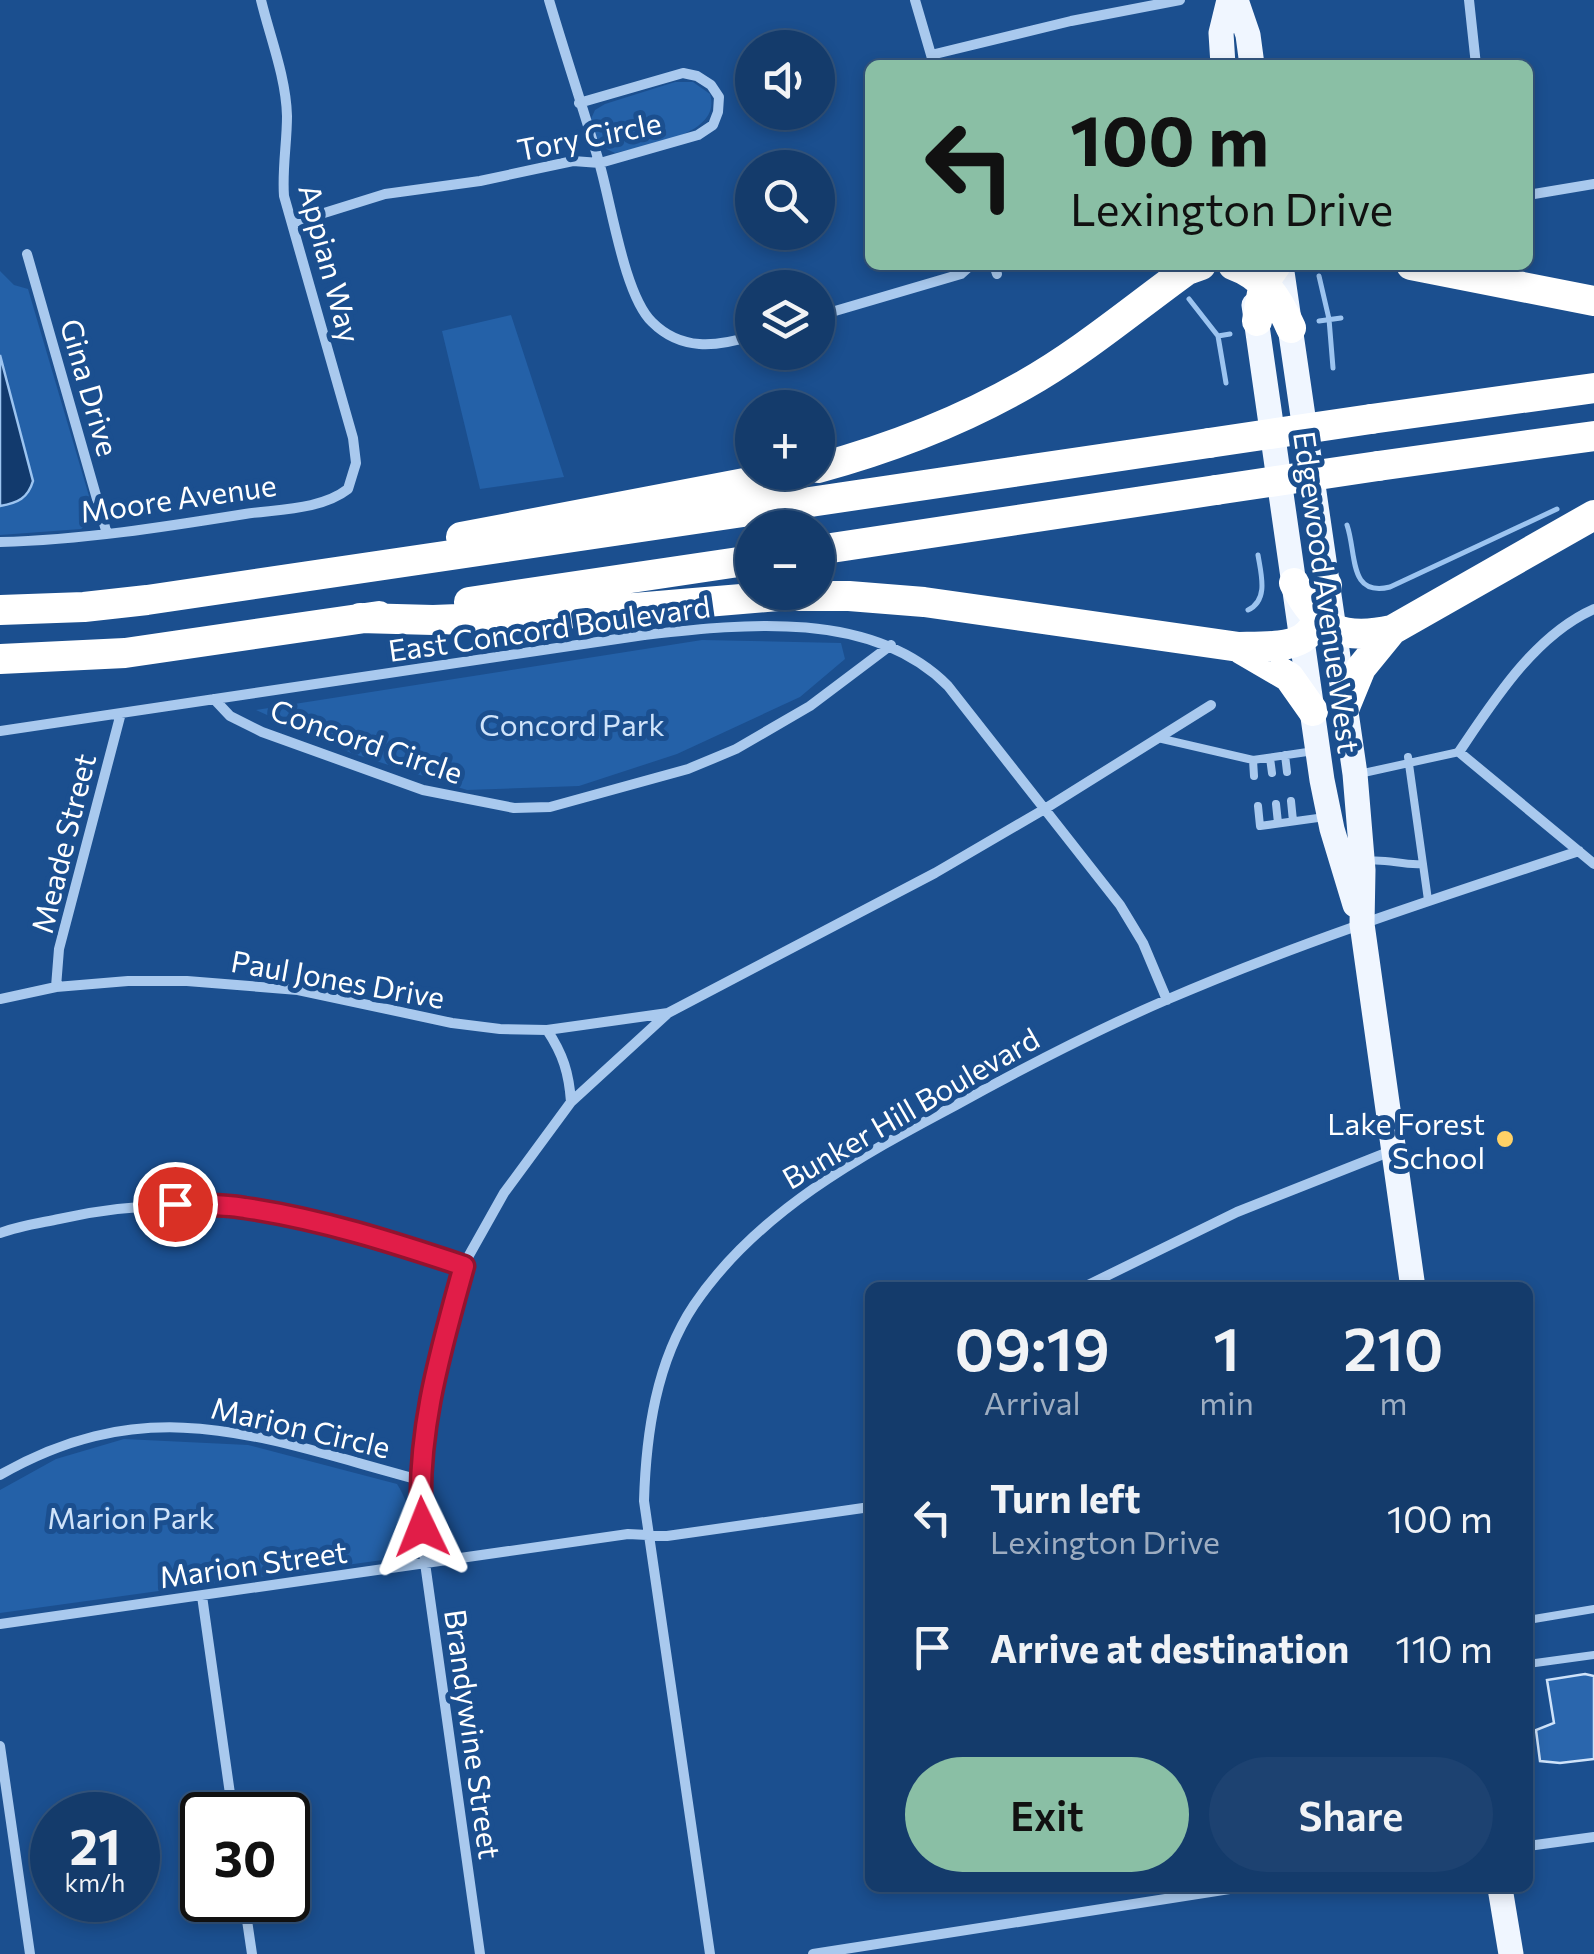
<!DOCTYPE html>
<meta charset="utf-8">
<style>
body{margin:0;font-family:Commissioner,sans-serif;background:#1d4271;color:#f1f3f6;height:100vh;display:flex;flex-direction:column;font-size:38px;white-space:nowrap}
*{box-sizing:border-box;margin:0}
p{font-size:32px;color:#9dadc1}
.icon{flex:none;width:55px;height:55px;fill:none;stroke:currentColor;stroke-width:2;stroke-linecap:round;stroke-linejoin:round}
.map{position:relative;flex:1;overflow:hidden}
.panel{position:absolute;left:865px;top:1282px;width:668px;height:610px;display:flex;flex-direction:column;background:#143b6b;border-radius:15px;box-shadow:0 5px 15px #0003,0 0 0 2px #33557e}
.panel>*{flex:none}
.banner{position:absolute;left:865px;top:60px;width:668px;height:210px;border-radius:15px;box-shadow:0 5px 15px #0003,0 0 0 2px #33557e;background:#8abfa5;color:#111;overflow:hidden}
.buttons{position:absolute;left:735px;top:30px;display:grid;gap:20px}
.buttons a{display:grid;place-items:center;width:100px;height:100px;border-radius:50%;background:#143b6b;box-shadow:0 5px 15px #0003,0 0 0 2px #33557e;font-size:50px}
.speed{position:absolute;left:30px;top:1792px;display:flex;gap:20px;font-size:50px;font-weight:700;text-align:center}
.speed>*{display:grid;place-content:center;width:130px;height:130px;border-radius:50%;background:#143b6b;box-shadow:0 5px 15px #0003,0 0 0 2px #33557e;line-height:1}
.speed small{font-size:25px;font-weight:400}
.speed .limit{border:5px solid #111;border-radius:15px;background:#fff;color:#111}
.pin{position:absolute;display:grid;place-items:center;width:85px;height:85px;color:#fff;margin:-42px;border:5px solid #fff;border-radius:50%;box-shadow:0 2px 10px #0007}
.me{position:absolute;width:110px;margin:-55px;rotate:358deg;stroke-linejoin:round;filter:drop-shadow(0 0 8px #0008)}
.turn{display:flex;align-items:center;gap:35px;height:210px;padding:0 40px;font-size:45px}
.turn .icon{width:130px;height:130px;stroke-width:2.5}
.turn b{display:block;font-size:70px;line-height:85px}
.eta{display:flex;justify-content:space-evenly;align-items:center;height:170px;text-align:center}
.eta b{font-size:60px;font-weight:600;line-height:70px}
.button{display:flex;gap:20px;margin-top:auto;padding:20px 40px}
.button a{flex:1;height:115px;border-radius:60px;background:#8abfa5;color:#111;font-size:40px;font-weight:600;line-height:115px;text-align:center}
.button a+a{background:#1d4271;color:#f1f3f6}
ul{padding:0;list-style:none}
li{display:flex;align-items:center;gap:30px;height:130px;padding:0 40px}
li div{flex:1}
li b{display:block;font-size:38px}
li em{font-style:normal}
.map>svg:first-child{display:block}
.green{fill:#2461a8}
.water{fill:#123a6d;stroke:#9cc4f0;stroke-width:2.5}
.lines{fill:none;stroke-linecap:round;stroke-linejoin:round}
.stream{stroke:#9cc4f0;stroke-width:5}
.building{fill:#2a66ad;stroke:#cfe3fa;stroke-width:2.5}
.service{stroke:#a9c9ee;stroke-width:8}
.minor{stroke:#a9c9ee;stroke-width:10}
.primary{stroke:#f0f6ff;stroke-width:25}
.motorway{stroke:#fff;stroke-width:30}
.motorway-bridge{stroke:#fff;stroke-width:30}
.route-casing{stroke:#92132f;stroke-width:25}
.route{stroke:#e11d48;stroke-width:18}
.poi-dot{fill:#ffd166;stroke:#1b4f8f;stroke-width:4}
.labels{text-anchor:middle;dominant-baseline:central;stroke-width:10;stroke-linejoin:round;paint-order:stroke}
.street-label{font-size:30px;fill:#fff;stroke:#1b4f8f}
.park-label{font-size:30px;fill:#cfe3fa;stroke:#1b4f8f}
.poi-label{font-size:30px;fill:#fff;stroke:#1b4f8f;text-anchor:end}
</style>
<div class="map">
<svg width="1594" height="1954" viewBox="0 0 1594 1954">
<rect width="100%" height="100%" fill="#1b4f8f"/>
<path class="green" d="M 675,82 L 693,82 L 710,94 C 723,136 644,145 615,153 L 600,146 L 591,119 L 595,110 L 605,104 Z
M 0,271 L 14,285 L 28,289 L 94,513 L 91,521 L 81,529 L 0,535 L 0,506 L 15,503 L 9,382 L 0,355 Z
M 511,315 L 564,477 L 480,489 L 442,331 Z
M 702,640 L 841,643 L 845,659 L 800,697 L 677,754 L 579,786 L 467,790 L 351,753 L 256,710 Z
M 124,1439 L 248,1445 L 397,1484 C 414,1511 412,1531 397,1558 L 0,1613 L 0,1490 L 56,1459 Z"/>
<path class="water" d="M 0,355 L 33,481 C 28,498 18,503 0,506 Z"/>
<g class="lines">
<path class="stream" d="M 1319,276 L 1329,319 L 1333,368
M 1189,299 L 1218,336 L 1226,383
M 1319,321 L 1341,318
M 1218,336 L 1230,334
M 1347,525 C 1357,554 1348,597 1390,587 L 1557,509
M 1248,610 C 1269,600 1261,574 1258,555"/>
</g>
<path class="building" d="M 1585,1674 L 1594,1676 L 1594,1759 L 1560,1763 L 1540,1761 L 1536,1730 L 1554,1723 L 1547,1680 Z"/>
<g class="lines">
<path class="service" d="M 1158,738 L 1253,760
M 1285,755 L 1287,772
M 1408,757 L 1428,900
M 1270,758 L 1272,773
M 1359,774 L 1459,752
M 1254,776 L 1253,760 L 1314,751
M 1291,801 L 1293,821
M 1276,804 L 1278,823
M 1258,806 L 1260,826 L 1325,817
M 1367,861 C 1387,858 1403,866 1423,864
M 1528,1620 L 1594,1609
M 1528,1664 L 1594,1655"/>
<path class="minor" d="M 549,0 C 565,54 583,108 599,162 C 611,202 624,295 652,322 C 681,351 716,347 752,336
M 915,0 L 934,65
M 1469,0 L 1476,65
M 931,55 L 1071,21 L 1180,0
M 1528,195 L 1594,184
M 292,223 L 385,194 L 480,181 L 573,161 L 600,163 L 698,135 L 713,125 L 718,112 L 719,97 L 711,85 L 697,76 L 683,73 L 579,103
M 27,254 L 107,534
M 994,265 L 997,274
M 818,316 L 961,274 L 971,265
M 0,542 C 82,540 164,527 245,514 C 278,509 321,510 348,489 L 356,463 L 353,438 L 284,196 C 282,169 287,143 287,116 C 286,77 270,37 261,0
M 1594,609 C 1535,635 1494,700 1459,752 L 1594,864
M 214,699 L 230,716 L 262,732 L 423,790 L 514,808 L 550,807 L 688,769 L 736,749 L 810,706 L 891,645
M 0,731 L 644,635 C 743,624 872,609 948,686 L 1120,905 L 1143,943 L 1167,1000
M 56,987 L 59,949 L 121,713
M 0,999 L 56,987 L 128,981 L 187,981 L 298,990 L 452,1023 L 500,1029 L 547,1030 L 668,1013 L 935,873 L 1043,810 L 1211,705
M 547,1030 C 563,1054 569,1073 571,1102
M 0,1233 C 19,1226 40,1223 59,1219 C 206,1185 325,1221 463,1266
M 1082,1288 L 1237,1212 L 1391,1151
M 0,1475 C 152,1388 265,1439 420,1480
M 202,1596 L 233,1815
M 0,1624 L 628,1534 L 667,1536 L 870,1507
M 0,1746 L 30,1954
M 1528,1846 L 1594,1837
M 244,1900 L 252,1954
M 480,1954 L 425,1563 L 419,1491 L 431,1391 L 463,1266 L 504,1193 L 571,1102 L 667,1014
M 710,1954 L 644,1501 C 646,1434 656,1362 694,1305 C 757,1212 860,1156 956,1105 C 1025,1067 1094,1031 1166,1000 C 1300,942 1440,897 1579,851
M 813,1954 L 1236,1888"/>
<path class="primary" d="M 1236,0 L 1248,35 L 1252,65
M 1223,65 L 1221,33 L 1229,0
M 1281,265 L 1355,774 L 1363,870 L 1362,924 L 1413,1288
M 1254,305 L 1322,780 L 1332,829 L 1355,905
M 1500,1888 L 1511,1954"/>
<path class="motorway" d="M 1233,265 C 1264,276 1278,299 1291,328
M 1411,265 L 1594,301
M 1257,321 L 1264,282 L 1276,265
M 1371,419 L 1594,388
M 1378,466 L 1594,436
M 818,468 C 888,449 959,422 1024,385 C 1081,353 1133,309 1187,270 L 1201,265
M 461,537 L 802,472
M 818,550 L 1216,490
M 1294,583 C 1317,630 1342,641 1392,630 L 1594,515
M 469,602 L 752,560
M 0,610 L 84,607 L 147,600 L 1209,443
M 360,618 L 433,620 L 539,616 L 778,596 L 849,596 L 924,602 L 1239,647 C 1295,646 1317,649 1327,585
M 1241,649 L 1289,677 L 1313,711
M 0,659 L 125,653 L 379,616
M 1345,707 L 1361,668 L 1392,630"/>
<path class="motorway-bridge" d="M 1209,443 L 1371,419
M 1216,490 L 1378,466"/>
</g>
<g class="lines">
<defs>
<path id="route" d="M 175,1204 C 198,1205 222,1204 245,1208 C 320,1219 392,1242 464,1266 C 440,1352 415,1437 422,1527"/>
</defs>
<use href="#route" class="route-casing"/>
<use href="#route" class="route"/>
</g>
<circle class="poi-dot" cx="1505" cy="1139" r="10"/>
<g class="labels">
<g class="street-label">
<text transform="translate(589 135) rotate(-11)">Tory Circle</text>
<text transform="translate(331 263) rotate(75)">Appian Way</text>
<text transform="translate(91 387) rotate(74)">Gina Drive</text>
<text transform="translate(178 497) rotate(-8)">Moore Avenue</text>
<text transform="translate(1328 592) rotate(82)">Edgewood Avenue West</text>
<text transform="translate(549 627) rotate(-8)">East Concord Boulevard</text>
<text transform="translate(367 740) rotate(19)">Concord Circle</text>
<text transform="translate(62 843) rotate(-76)">Meade Street</text>
<text transform="translate(338 978) rotate(10)">Paul Jones Drive</text>
<text transform="translate(910 1107) rotate(-30)">Bunker Hill Boulevard</text>
<text transform="translate(301 1426) rotate(13)">Marion Circle</text>
<text transform="translate(253 1563) rotate(-8)">Marion Street</text>
<text transform="translate(474 1734) rotate(82)">Brandywine Street</text>
</g>
<g class="park-label">
<text x="572" y="723">Concord Park</text>
<text x="131" y="1516">Marion Park</text>
</g>
<g class="poi-label">
<text x="1485" y="1122">Lake Forest<tspan x="1485" dy="34">School</tspan></text>
</g>
</g>
</svg>
<div class="buttons">
<a><svg class="icon" aria-label="sound" viewBox="0 0 24 24"><path d="M4 9h4l5-4v14l-5-4H4zM17 9q2 3 0 6"/></svg></a>
<a><svg class="icon" aria-label="search" viewBox="0 0 24 24"><circle cx="10" cy="10" r="6"/><path d="M15 15l6 6"/></svg></a>
<a><svg class="icon" aria-label="layers" viewBox="0 0 24 24"><path d="M12 4l9 5-9 5-9-5zM3 14l9 5 9-5"/></svg></a>
<a>+</a>
<a>−</a>
</div>
<div class="speed"><div>21<small>km/h</small></div><div class="limit">30</div></div>
<div class="pin" style="left:175px;top:1204px;background:#d93025"><svg class="icon" aria-label="arrive" viewBox="0 0 24 24"><path d="M6 21V4h12l-3 4 3 4H6"/></svg></div>
<svg class="me" style="left:422px;top:1527px" viewBox="-20 -20 40 40"><path d="M0-17L14 15 0 8-14 15z" fill="#e11d48" stroke="#fff" stroke-width="4"/></svg>
<div class="banner">
<div class="turn"><svg class="icon" aria-label="left" viewBox="0 0 24 24"><path d="M17 20v-9H6M10 6l-5 5 5 5"/></svg><div><b>100 m</b>Lexington Drive</div></div>
</div>
<section class="panel">
<div class="eta">
<div><b>09:19</b><p>Arrival</p></div>
<div><b>1</b><p>min</p></div>
<div><b>210</b><p>m</p></div>
</div>
<ul>
<li><svg class="icon" aria-label="left" viewBox="0 0 24 24"><path d="M17 20v-9H6M10 6l-5 5 5 5"/></svg><div><b>Turn left</b><p>Lexington Drive</p></div><em>100 m</em></li>
<li><svg class="icon" aria-label="arrive" viewBox="0 0 24 24"><path d="M6 21V4h12l-3 4 3 4H6"/></svg><div><b>Arrive at destination</b></div><em>110 m</em></li>
</ul>
<div class="button"><a>Exit</a><a>Share</a></div>
</section>
</div>
